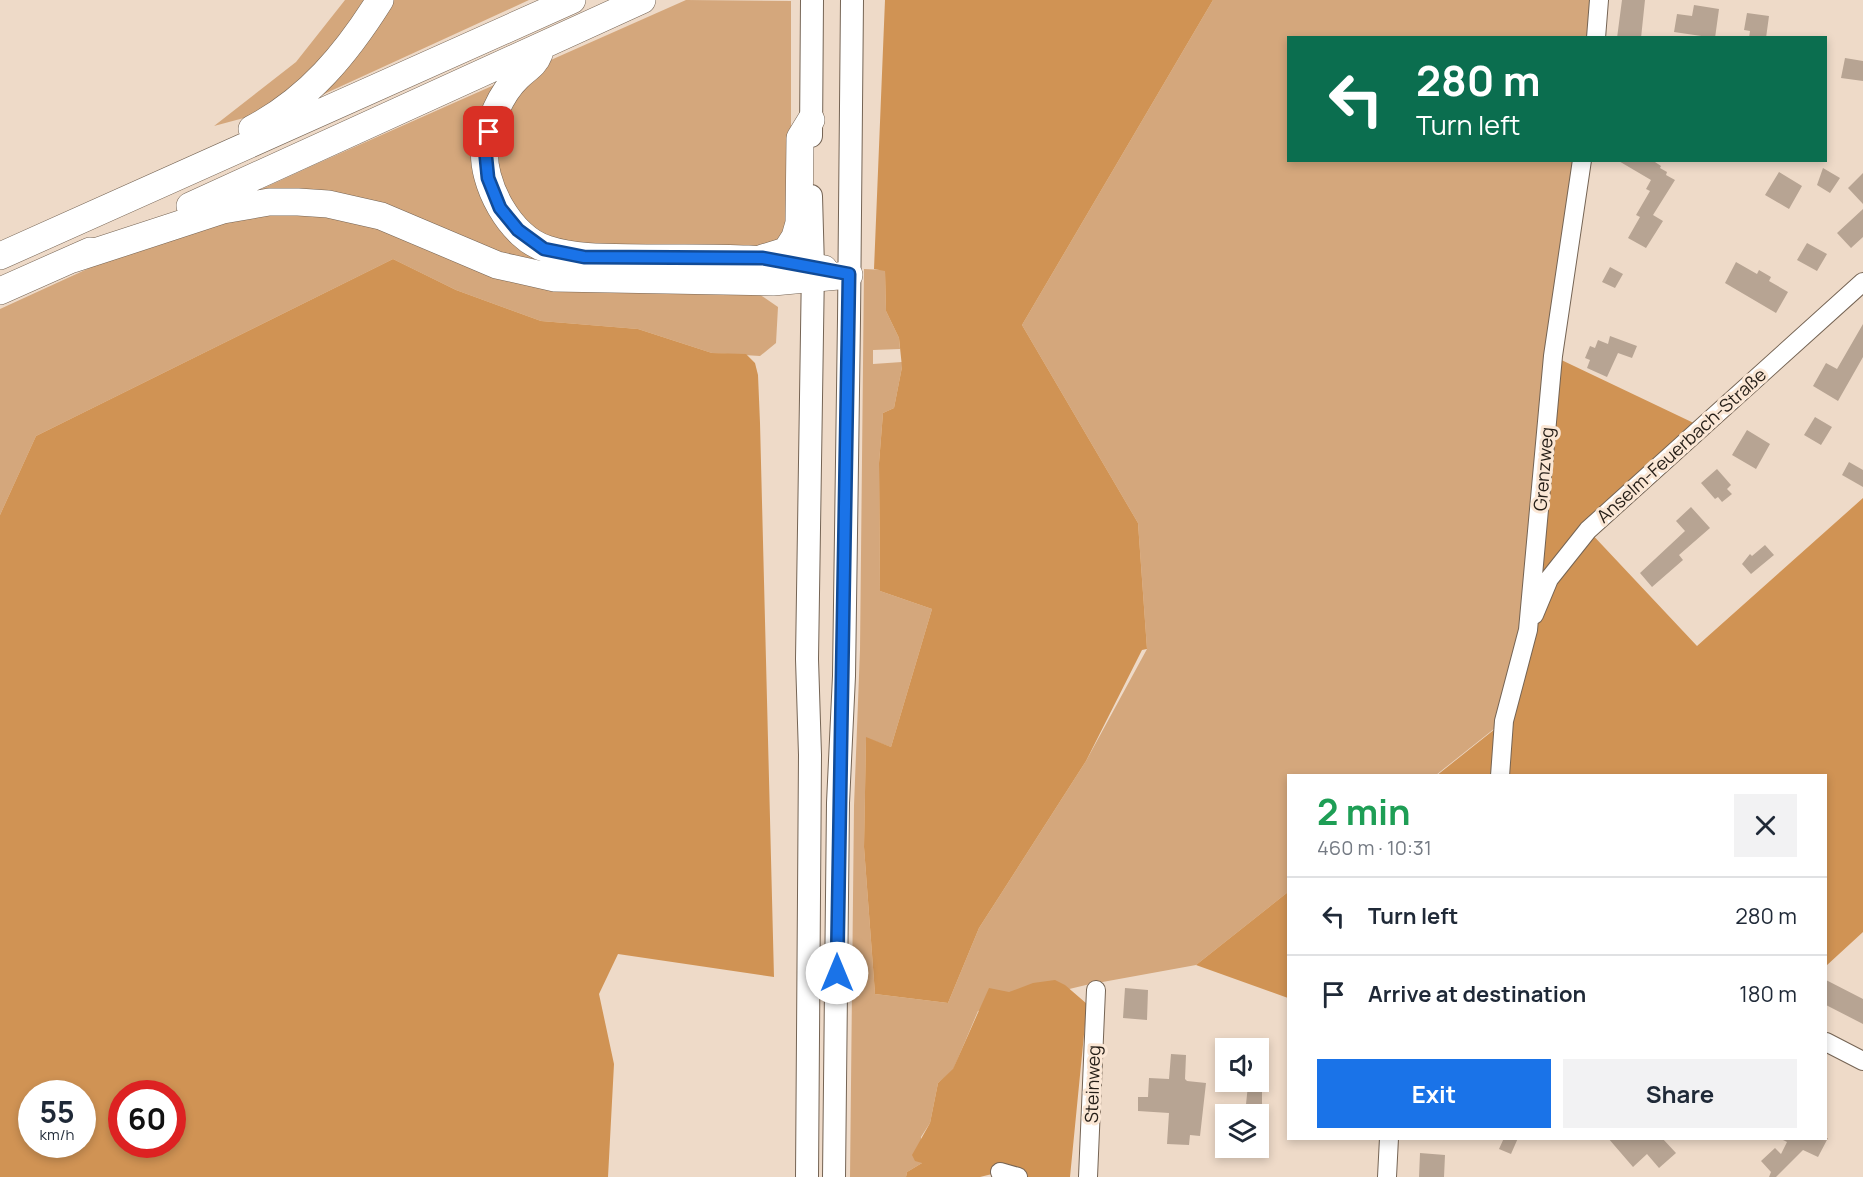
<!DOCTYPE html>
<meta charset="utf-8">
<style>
body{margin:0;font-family:Manrope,sans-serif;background:#f2f2f3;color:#1f2937;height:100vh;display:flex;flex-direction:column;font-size:22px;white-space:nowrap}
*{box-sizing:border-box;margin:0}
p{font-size:20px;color:#747a83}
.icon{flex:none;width:33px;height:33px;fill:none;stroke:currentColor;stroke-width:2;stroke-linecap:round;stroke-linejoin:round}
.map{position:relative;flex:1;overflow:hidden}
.panel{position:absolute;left:1287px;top:774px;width:540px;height:366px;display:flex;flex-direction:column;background:#fff;border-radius:0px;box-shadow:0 3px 9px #0003}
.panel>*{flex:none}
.top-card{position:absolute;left:1287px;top:36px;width:540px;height:126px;border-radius:0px;box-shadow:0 3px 9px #0003;background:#0b6e4f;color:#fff;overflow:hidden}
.controls{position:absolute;left:1215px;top:1038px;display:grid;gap:12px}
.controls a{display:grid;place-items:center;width:54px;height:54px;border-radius:0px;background:#fff;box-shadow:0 3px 9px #0003;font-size:30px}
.speed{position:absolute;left:18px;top:1080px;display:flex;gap:12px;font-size:30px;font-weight:700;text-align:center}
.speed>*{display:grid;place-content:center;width:78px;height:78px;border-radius:50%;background:#fff;box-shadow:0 3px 9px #0003;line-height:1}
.speed small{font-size:15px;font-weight:400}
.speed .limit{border:9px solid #d22;background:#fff;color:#111}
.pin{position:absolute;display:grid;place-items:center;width:51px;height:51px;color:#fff;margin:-26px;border-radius:12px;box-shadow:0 3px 9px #0006}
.me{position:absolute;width:66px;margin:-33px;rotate:0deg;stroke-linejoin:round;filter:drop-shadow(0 0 4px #0008)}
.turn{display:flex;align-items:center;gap:21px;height:126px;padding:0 30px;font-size:27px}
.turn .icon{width:78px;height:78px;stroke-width:2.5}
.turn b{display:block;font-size:42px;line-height:51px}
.round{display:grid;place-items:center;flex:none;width:63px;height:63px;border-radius:0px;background:#f2f2f3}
.head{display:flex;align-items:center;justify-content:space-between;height:102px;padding:0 30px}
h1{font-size:36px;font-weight:700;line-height:45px;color:#1e9e55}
.primary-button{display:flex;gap:12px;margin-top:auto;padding:12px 30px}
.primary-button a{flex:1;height:69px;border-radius:0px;background:#1a73e8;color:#fff;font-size:24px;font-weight:700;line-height:69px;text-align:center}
.primary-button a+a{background:#f2f2f3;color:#1f2937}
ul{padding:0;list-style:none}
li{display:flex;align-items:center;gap:18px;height:78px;padding:0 30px;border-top:2px solid #e0e1e3}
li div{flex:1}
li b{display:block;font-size:22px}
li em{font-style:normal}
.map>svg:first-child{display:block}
.green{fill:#d4a77c}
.forest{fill:#d09354;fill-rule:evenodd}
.building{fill:#b7a493}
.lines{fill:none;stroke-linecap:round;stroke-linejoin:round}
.minor-casing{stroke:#756454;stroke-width:20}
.major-casing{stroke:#756454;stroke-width:24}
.highway-casing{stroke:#756454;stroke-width:28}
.minor{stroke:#fff;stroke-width:18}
.major{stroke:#fff;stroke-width:22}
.highway{stroke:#fff;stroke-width:27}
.route-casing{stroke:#114b97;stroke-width:15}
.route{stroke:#1a73e8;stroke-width:10}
.labels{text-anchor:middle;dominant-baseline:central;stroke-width:6;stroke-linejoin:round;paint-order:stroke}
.street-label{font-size:18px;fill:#251e17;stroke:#fbe7d5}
</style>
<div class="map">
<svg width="1863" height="1177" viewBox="0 0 1863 1177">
<rect width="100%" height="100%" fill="#eedac8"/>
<path class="green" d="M 345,0 L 529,0 L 311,100 L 214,126 L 296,62 Z
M 686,0 L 791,1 L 791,221 L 759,294 L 778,307 L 776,343 L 760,356 L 712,353 L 638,329 L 541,321 L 456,290 L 393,259 L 36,436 L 0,515 L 0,309 L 314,165 Z
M 1213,0 L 1599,0 L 1596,37 L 1288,38 L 1288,160 L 1582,161 L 1528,630 L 1504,721 L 1436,775 L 1288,776 L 1288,892 L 1196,965 L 1086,985 L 978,1011 L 953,1070 L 938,1083 L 930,1123 L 921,1137 L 922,1163 L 907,1172 L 906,1177 L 850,1177 L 854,806 L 860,650 L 864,269 L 885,270 L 886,311 L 899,338 L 900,349 L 873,350 L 873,364 L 902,362 L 902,367 L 894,408 L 883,413 L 879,463 L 880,591 L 932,609 L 891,747 L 866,738 L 864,847 L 875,994 L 948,1003 L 979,928 L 1086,761 L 1147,649 L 1138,523 L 1022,325 Z"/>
<path class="forest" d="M 885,0 L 1213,0 L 1022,325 L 1138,523 L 1147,649 L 1142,650 L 1086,761 L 979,928 L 948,1003 L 875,994 L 864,847 L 866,737 L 891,747 L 932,609 L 880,591 L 879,463 L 883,413 L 894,408 L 902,367 L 899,338 L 886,311 L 885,271 L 874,269 Z
M 393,259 L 456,290 L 541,321 L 638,329 L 712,353 L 746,354 L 755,363 L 758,375 L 760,423 L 774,977 L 618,954 L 599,994 L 614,1064 L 608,1177 L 0,1177 L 0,515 L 36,436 ZM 32,1094 L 82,1094 L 82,1144 L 32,1144 ZM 122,1094 L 172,1094 L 172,1144 L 122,1144 Z
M 1553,356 L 1700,426 L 1588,530 L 1697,646 L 1863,498 L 1863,932 L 1826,966 L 1826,776 L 1436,776 L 1505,721 L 1528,630 Z
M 1288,892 L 1288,998 L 1196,965 Z
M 1055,980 L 1065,985 L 1087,1004 L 1070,1177 L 1018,1177 L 1000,1172 L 980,1177 L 906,1177 L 907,1172 L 922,1163 L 915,1161 L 912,1155 L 930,1123 L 938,1083 L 953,1069 L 989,988 L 1009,992 L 1033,983 Z"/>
<path class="building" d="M 1622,0 L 1645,0 L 1641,38 L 1617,38 Z
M 1694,5 L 1719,9 L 1715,38 L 1674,32 L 1677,14 L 1692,16 Z
M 1747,13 L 1769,16 L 1766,38 L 1749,38 L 1750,31 L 1744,30 Z
M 1845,58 L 1863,61 L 1863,81 L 1841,78 Z
M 1617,160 L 1652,160 L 1661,166 L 1660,168 L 1667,172 L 1666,175 L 1675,180 L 1653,215 L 1663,221 L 1646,248 L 1628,238 L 1640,217 L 1636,215 L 1650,191 L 1646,189 L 1651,180 Z
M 1823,168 L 1840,178 L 1830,193 L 1817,185 Z
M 1779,172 L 1802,186 L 1789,209 L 1765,195 Z
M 1863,173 L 1863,204 L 1848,188 Z
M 1863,209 L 1863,237 L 1851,248 L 1837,233 Z
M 1807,243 L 1827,254 L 1817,271 L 1797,260 Z
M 1736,262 L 1757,274 L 1759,270 L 1771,277 L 1769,281 L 1788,292 L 1776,313 L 1725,283 Z
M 1610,267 L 1623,274 L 1615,288 L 1602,282 Z
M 1863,324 L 1863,357 L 1838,401 L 1813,386 L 1826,363 L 1837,369 Z
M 1610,336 L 1637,346 L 1632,358 L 1618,353 L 1607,377 L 1587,368 L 1590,360 L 1585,358 L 1590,346 L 1595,348 L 1598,340 L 1608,344 Z
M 1815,417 L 1832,427 L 1821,445 L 1804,435 Z
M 1747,430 L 1770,444 L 1756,469 L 1732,455 Z
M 1849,462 L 1863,470 L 1863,487 L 1842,475 Z
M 1717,469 L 1731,485 L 1727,489 L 1732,494 L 1722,502 L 1718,497 L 1715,499 L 1701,483 Z
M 1691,507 L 1710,528 L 1679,555 L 1683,560 L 1652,587 L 1640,573 L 1685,531 L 1676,521 Z
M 1765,545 L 1774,555 L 1751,574 L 1742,564 L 1750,554 L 1752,556 Z
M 1826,980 L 1863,999 L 1863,1024 L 1826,1005 Z
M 1125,988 L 1148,990 L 1147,1020 L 1123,1018 Z
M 1171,1054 L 1186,1055 L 1185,1079 L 1187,1081 L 1206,1083 L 1200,1136 L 1190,1135 L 1189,1145 L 1167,1144 L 1169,1113 L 1138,1111 L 1138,1097 L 1148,1097 L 1149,1078 L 1169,1079 Z
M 1248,1085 L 1262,1086 L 1262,1114 L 1245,1114 Z
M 1504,1138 L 1518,1138 L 1511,1154 L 1499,1149 Z
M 1608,1138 L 1662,1138 L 1676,1153 L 1659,1168 L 1647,1154 L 1633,1167 Z
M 1779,1138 L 1828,1138 L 1818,1157 L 1803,1150 L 1776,1177 L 1769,1177 L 1771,1172 L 1761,1161 L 1775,1148 L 1781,1154 L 1787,1142 Z
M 1420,1153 L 1445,1155 L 1444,1177 L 1419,1177 Z"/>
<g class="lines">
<defs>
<path id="minor" d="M 1596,38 L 1599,0
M 1534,615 L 1549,579 L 1588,530 L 1863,282
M 1500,776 L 1504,721 L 1528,630 L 1553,356 L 1582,160
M 1826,1042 L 1863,1061
M 1000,1172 L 1018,1177
M 1088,1177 L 1096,990
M 1387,1177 L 1389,1138"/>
<path id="major" d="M 811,136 L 812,0
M 807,1177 L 810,755 L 807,659 L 813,267 L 811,196
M 834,1177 L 838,803 L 844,676 L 849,319 L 852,0"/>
<path id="highway" d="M 539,54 C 535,65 526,69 518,77 C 500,94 489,123 485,146 C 480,182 511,239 547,249 C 581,260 616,257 651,258 C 711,258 766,256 824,269
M 252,129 C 309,99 346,54 380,0
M 190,206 L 642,0
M 0,256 L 572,0
M 763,258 L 786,251 L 795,237 L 799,223 L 800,138 L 811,120
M 73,259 L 223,210 L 269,202 L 298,202 L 328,204 L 381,216 L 497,265 L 555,278 L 773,282 L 849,275
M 0,291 L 90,251"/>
</defs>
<use href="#minor" class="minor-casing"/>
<use href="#major" class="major-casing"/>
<use href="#highway" class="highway-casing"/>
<use href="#minor" class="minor"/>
<use href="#major" class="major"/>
<use href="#highway" class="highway"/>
</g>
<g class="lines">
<defs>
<path id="route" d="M 489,132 L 485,148 L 488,178 L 500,208 L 518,230 L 544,249 L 584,257 L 763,258 L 849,274 L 837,973"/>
</defs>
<use href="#route" class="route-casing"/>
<use href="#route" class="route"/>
</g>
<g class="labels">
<g class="street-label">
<text transform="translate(1681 445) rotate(-42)">Anselm-Feuerbach-Straße</text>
<text transform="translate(1543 469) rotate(-85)">Grenzweg</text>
<text transform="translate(1092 1084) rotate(-88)">Steinweg</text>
</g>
</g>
</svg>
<div class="controls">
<a><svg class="icon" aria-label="sound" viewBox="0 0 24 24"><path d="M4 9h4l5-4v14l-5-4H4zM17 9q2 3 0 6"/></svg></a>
<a><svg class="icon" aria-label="layers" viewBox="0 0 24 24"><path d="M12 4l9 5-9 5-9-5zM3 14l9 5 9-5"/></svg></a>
</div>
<div class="speed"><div>55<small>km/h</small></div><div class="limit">60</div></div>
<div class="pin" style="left:489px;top:132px;background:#d93025"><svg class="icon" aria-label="arrive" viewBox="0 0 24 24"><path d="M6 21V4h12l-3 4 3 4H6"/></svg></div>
<svg class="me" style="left:837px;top:973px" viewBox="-20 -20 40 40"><circle r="19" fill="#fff"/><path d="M0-13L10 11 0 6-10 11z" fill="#1a73e8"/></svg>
<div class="top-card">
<div class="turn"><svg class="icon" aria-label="left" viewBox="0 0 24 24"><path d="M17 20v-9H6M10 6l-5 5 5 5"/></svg><div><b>280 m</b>Turn left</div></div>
</div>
<section class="panel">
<div class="head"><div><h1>2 min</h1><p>460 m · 10:31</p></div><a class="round"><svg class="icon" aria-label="close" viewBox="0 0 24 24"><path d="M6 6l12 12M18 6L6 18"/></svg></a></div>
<ul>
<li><svg class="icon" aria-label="left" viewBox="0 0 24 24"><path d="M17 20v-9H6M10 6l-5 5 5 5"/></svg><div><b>Turn left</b></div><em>280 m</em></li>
<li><svg class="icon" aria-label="arrive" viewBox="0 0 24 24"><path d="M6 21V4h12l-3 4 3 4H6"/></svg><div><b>Arrive at destination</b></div><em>180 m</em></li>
</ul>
<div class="primary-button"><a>Exit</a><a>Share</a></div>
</section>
</div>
